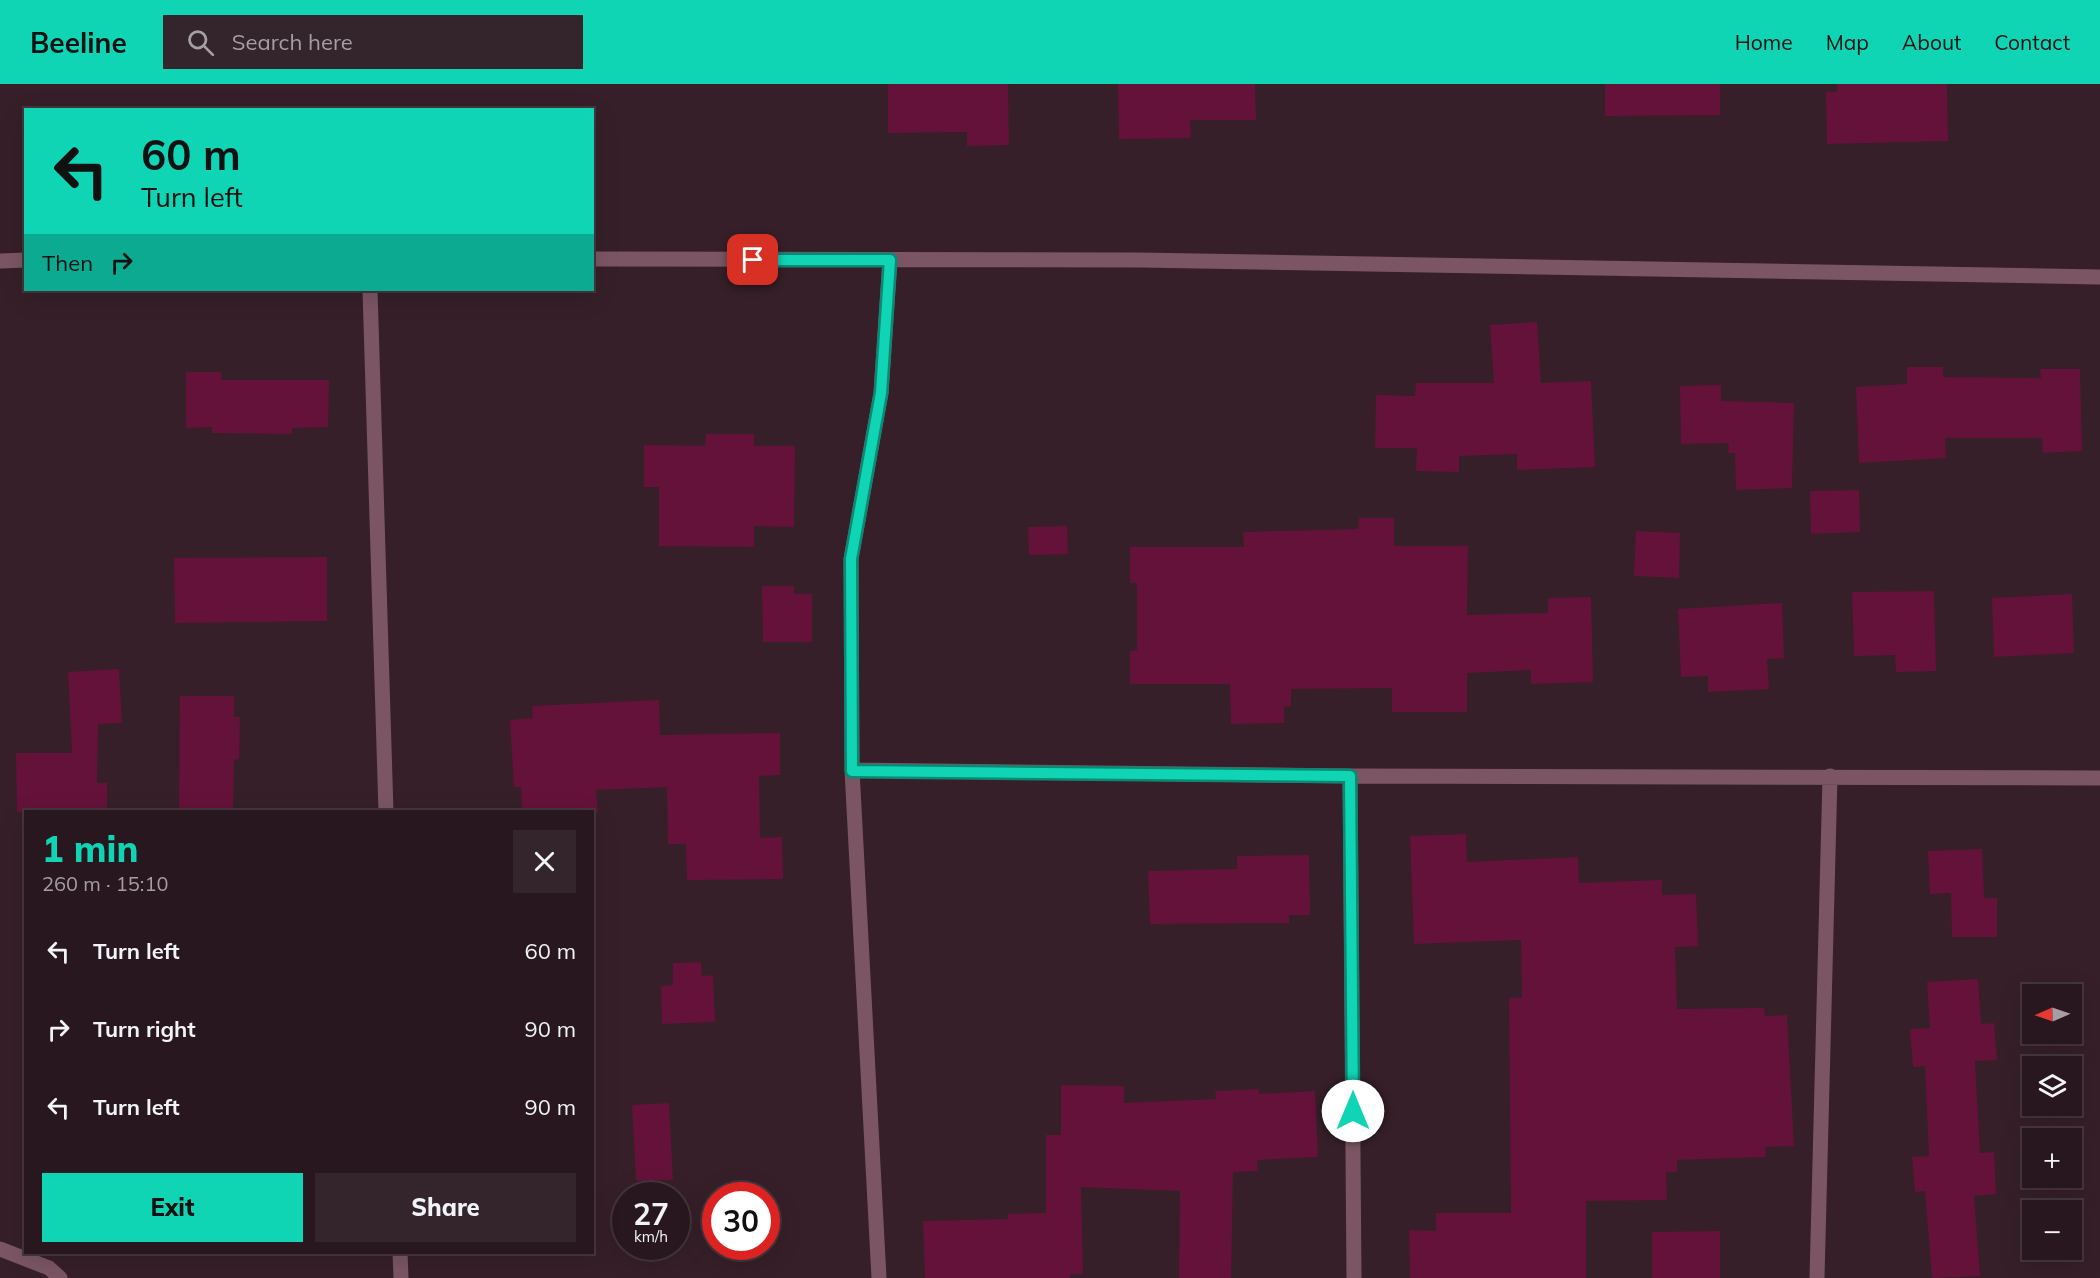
<!DOCTYPE html>
<meta charset="utf-8">
<style>
body{margin:0;font-family:Mulish,sans-serif;background:#34242b;color:#f1f3f6;height:100vh;display:flex;flex-direction:column;font-size:22px;white-space:nowrap}
*{box-sizing:border-box;margin:0}
p{font-size:20px;color:#a59fa4}
.icon{flex:none;width:33px;height:33px;fill:none;stroke:currentColor;stroke-width:2;stroke-linecap:round;stroke-linejoin:round}
.map{position:relative;flex:1;overflow:hidden}
.drawer{position:absolute;left:24px;top:726px;width:570px;height:444px;display:flex;flex-direction:column;background:#28171e;border-radius:0px;box-shadow:0 6px 24px #0002,0 0 0 2px #44363c}
.drawer>*{flex:none}
.hud{position:absolute;left:24px;top:24px;width:570px;height:183px;border-radius:0px;box-shadow:0 6px 24px #0002,0 0 0 2px #44363c;background:#10d5b4;color:#111;overflow:hidden}
.needle{width:39px;rotate:268deg}
.controls{position:absolute;left:2022px;top:900px;display:grid;gap:12px}
.controls a{display:grid;place-items:center;width:60px;height:60px;border-radius:0px;background:#28171e;box-shadow:0 6px 24px #0002,0 0 0 2px #44363c;font-size:30px}
.speed{position:absolute;left:612px;top:1098px;display:flex;gap:12px;font-size:30px;font-weight:700;text-align:center}
.speed>*{display:grid;place-content:center;width:78px;height:78px;border-radius:50%;background:#28171e;box-shadow:0 6px 24px #0002,0 0 0 2px #44363c;line-height:1}
.speed small{font-size:15px;font-weight:400}
.speed .limit{border:9px solid #d22;background:#fff;color:#111}
.pin{position:absolute;display:grid;place-items:center;width:51px;height:51px;color:#fff;margin:-26px;border-radius:12px;box-shadow:0 3px 9px #0006}
.me{position:absolute;width:66px;margin:-33px;rotate:0deg;stroke-linejoin:round;filter:drop-shadow(0 0 4px #0008)}
.turn{display:flex;align-items:center;gap:21px;height:126px;padding:0 18px;font-size:27px}
.turn .icon{width:78px;height:78px;stroke-width:2.5}
.turn b{display:block;font-size:42px;line-height:51px}
.then{display:flex;align-items:center;height:57px;padding:0 18px;background:#0003;gap:12px;font-size:22px}
.round{display:grid;place-items:center;flex:none;width:63px;height:63px;border-radius:0px;background:#34242b}
.overview{display:flex;align-items:center;justify-content:space-between;height:102px;padding:0 18px}
h1{font-size:36px;font-weight:800;line-height:45px;color:#10d5b4}
.primary-button{display:flex;gap:12px;margin-top:auto;padding:12px 18px}
.primary-button a{flex:1;height:69px;border-radius:0px;background:#10d5b4;color:#111;font-size:24px;font-weight:800;line-height:69px;text-align:center}
.primary-button a+a{background:#34242b;color:#f1f3f6}
ul{padding:0;list-style:none}
li{display:flex;align-items:center;gap:18px;height:78px;padding:0 18px}
li div{flex:1}
li b{display:block;font-size:22px}
li em{font-style:normal}
header{display:flex;align-items:center;gap:36px;box-sizing:border-box;height:84px;padding:0 30px;background:#10d5b4;color:#111}
header strong{font-size:28px}
nav{display:flex;gap:33px;margin-inline-start:auto;font-size:21px}
.search{width:420px;height:54px;background:#34242b;display:flex;align-items:center;gap:15px;box-sizing:border-box;padding:0 21px;border-radius:0px;color:#a59fa4;font-size:22px}
.map>svg:first-child{display:block}
.building{fill:#64123a}
.lines{fill:none;stroke-linecap:round;stroke-linejoin:round}
.minor{stroke:#7b5563;stroke-width:15}
.route-casing{stroke:#0a8a75;stroke-width:15}
.route{stroke:#10d5b4;stroke-width:10}
</style>
<header>
<strong>Beeline</strong>
<div class="search"><svg class="icon" aria-label="search" viewBox="0 0 24 24"><circle cx="10" cy="10" r="6"/><path d="M15 15l6 6"/></svg>Search here</div>
<nav><a>Home</a><a>Map</a><a>About</a><a>Contact</a></nav>
</header>
<div class="map">
<svg width="2100" height="1194" viewBox="0 0 2100 1194">
<rect width="100%" height="100%" fill="#361f28"/>
<path class="building" d="M 888,0 L 1008,0 L 1009,61 L 967,62 L 967,48 L 888,49 Z
M 1118,0 L 1255,0 L 1256,36 L 1190,36 L 1191,54 L 1119,55 Z
M 1605,0 L 1720,0 L 1720,31 L 1605,32 Z
M 1837,0 L 1947,0 L 1948,57 L 1827,60 L 1826,8 L 1837,8 Z
M 1537,238 L 1541,299 L 1591,297 L 1595,383 L 1517,386 L 1517,370 L 1459,372 L 1459,388 L 1416,387 L 1417,364 L 1375,364 L 1376,311 L 1415,312 L 1416,299 L 1494,299 L 1490,241 Z
M 1907,283 L 1943,283 L 1943,293 L 2041,294 L 2040,285 L 2080,285 L 2082,367 L 2043,369 L 2042,354 L 1945,354 L 1946,374 L 1859,379 L 1856,303 L 1907,300 Z
M 186,288 L 221,288 L 221,296 L 329,296 L 328,343 L 292,344 L 292,350 L 212,349 L 212,343 L 186,344 Z
M 1721,301 L 1721,317 L 1794,319 L 1792,404 L 1736,406 L 1735,369 L 1728,369 L 1729,359 L 1681,360 L 1680,302 Z
M 706,350 L 754,350 L 754,362 L 795,362 L 794,443 L 754,442 L 754,463 L 659,462 L 659,403 L 644,403 L 644,361 L 705,362 Z
M 1859,406 L 1860,448 L 1811,450 L 1810,407 Z
M 1359,434 L 1394,434 L 1394,462 L 1468,462 L 1467,531 L 1548,529 L 1548,514 L 1591,513 L 1593,598 L 1531,600 L 1531,586 L 1467,589 L 1467,628 L 1392,628 L 1392,604 L 1291,605 L 1291,622 L 1284,623 L 1284,639 L 1231,640 L 1230,600 L 1130,600 L 1130,567 L 1137,566 L 1137,499 L 1130,499 L 1130,463 L 1244,463 L 1243,448 L 1358,445 Z
M 1067,442 L 1068,470 L 1029,471 L 1028,443 Z
M 1636,447 L 1680,449 L 1679,494 L 1634,492 Z
M 327,473 L 327,537 L 175,539 L 174,474 Z
M 762,502 L 794,502 L 794,510 L 812,510 L 812,558 L 763,558 Z
M 1934,507 L 1936,587 L 1896,588 L 1895,571 L 1854,572 L 1852,508 Z
M 2072,510 L 2074,569 L 1994,573 L 1992,514 Z
M 1782,519 L 1784,574 L 1767,575 L 1769,605 L 1708,608 L 1708,592 L 1681,593 L 1678,525 Z
M 119,585 L 122,639 L 98,640 L 97,699 L 107,699 L 107,728 L 17,728 L 16,669 L 72,669 L 68,588 Z
M 180,612 L 234,612 L 234,633 L 240,633 L 239,675 L 234,676 L 233,728 L 179,728 Z
M 659,616 L 660,651 L 780,649 L 780,691 L 759,692 L 760,754 L 782,753 L 783,795 L 687,796 L 686,760 L 668,760 L 667,703 L 596,706 L 598,728 L 522,728 L 521,703 L 514,703 L 510,636 L 533,634 L 532,622 Z
M 1466,750 L 1467,778 L 1578,773 L 1579,799 L 1662,796 L 1662,811 L 1696,810 L 1698,862 L 1675,863 L 1677,925 L 1764,924 L 1765,932 L 1787,931 L 1794,1062 L 1765,1063 L 1766,1073 L 1677,1076 L 1677,1088 L 1666,1088 L 1667,1116 L 1586,1117 L 1586,1194 L 1410,1194 L 1409,1146 L 1436,1147 L 1436,1129 L 1511,1129 L 1509,914 L 1522,914 L 1521,856 L 1414,860 L 1410,752 Z
M 1982,765 L 1984,814 L 1997,814 L 1997,853 L 1952,853 L 1951,809 L 1930,810 L 1928,767 Z
M 1309,771 L 1310,831 L 1289,831 L 1289,839 L 1150,840 L 1148,787 L 1237,785 L 1237,772 Z
M 701,878 L 702,892 L 713,891 L 715,938 L 662,940 L 661,902 L 673,901 L 673,879 Z
M 1978,895 L 1981,940 L 1994,939 L 1997,976 L 1975,977 L 1980,1069 L 1994,1068 L 1996,1110 L 1974,1112 L 1980,1192 L 1932,1194 L 1925,1107 L 1915,1108 L 1912,1073 L 1929,1072 L 1925,982 L 1913,983 L 1910,945 L 1930,944 L 1927,898 Z
M 1061,1001 L 1124,1002 L 1124,1019 L 1216,1015 L 1215,1007 L 1259,1005 L 1259,1010 L 1315,1007 L 1318,1073 L 1257,1076 L 1258,1087 L 1233,1088 L 1231,1194 L 1179,1194 L 1180,1107 L 1081,1103 L 1083,1190 L 1070,1190 L 1070,1194 L 925,1194 L 923,1137 L 1008,1135 L 1008,1130 L 1046,1129 L 1046,1051 L 1061,1051 Z
M 669,1019 L 673,1096 L 636,1097 L 632,1021 Z
M 1720,1147 L 1720,1194 L 1652,1194 L 1652,1148 Z"/>
<g class="lines">
<path class="minor" d="M 592,175 L 1139,176 L 2100,193
M 0,177 L 26,176
M 370,206 L 386,728
M 852,686 L 1350,692 L 2100,694
M 1350,692 L 1354,1194
M 0,1165 L 49,1184 L 60,1194
M 400,1168 L 401,1194
M 879,1194 L 852,686 L 851,475 L 881,309 L 890,176
M 1817,1194 L 1830,692"/>
</g>
<g class="lines">
<defs>
<path id="route" d="M 753,176 L 890,176 L 881,309 L 851,475 L 852,687 L 1350,692 L 1353,1027"/>
</defs>
<use href="#route" class="route-casing"/>
<use href="#route" class="route"/>
</g>
</svg>
<div class="controls">
<a><svg class="needle" viewBox="-14 -14 28 28"><path d="M0-13l5 13h-10z" fill="#e53935"/><path d="M0 13l5-13h-10z" fill="#a59fa4"/></svg></a>
<a><svg class="icon" aria-label="layers" viewBox="0 0 24 24"><path d="M12 4l9 5-9 5-9-5zM3 14l9 5 9-5"/></svg></a>
<a>+</a>
<a>−</a>
</div>
<div class="speed"><div>27<small>km/h</small></div><div class="limit">30</div></div>
<div class="pin" style="left:753px;top:176px;background:#d93025"><svg class="icon" aria-label="arrive" viewBox="0 0 24 24"><path d="M6 21V4h12l-3 4 3 4H6"/></svg></div>
<svg class="me" style="left:1353px;top:1027px" viewBox="-20 -20 40 40"><circle r="19" fill="#fff"/><path d="M0-13L10 11 0 6-10 11z" fill="#10d5b4"/></svg>
<div class="hud">
<div class="turn"><svg class="icon" aria-label="left" viewBox="0 0 24 24"><path d="M17 20v-9H6M10 6l-5 5 5 5"/></svg><div><b>60 m</b>Turn left</div></div>
<div class="then">Then<svg class="icon" aria-label="right" viewBox="0 0 24 24"><path d="M7 20v-9h11M14 6l5 5-5 5"/></svg></div>
</div>
<section class="drawer">
<div class="overview"><div><h1>1 min</h1><p>260 m · 15:10</p></div><a class="round"><svg class="icon" aria-label="close" viewBox="0 0 24 24"><path d="M6 6l12 12M18 6L6 18"/></svg></a></div>
<ul>
<li><svg class="icon" aria-label="left" viewBox="0 0 24 24"><path d="M17 20v-9H6M10 6l-5 5 5 5"/></svg><div><b>Turn left</b></div><em>60 m</em></li>
<li><svg class="icon" aria-label="right" viewBox="0 0 24 24"><path d="M7 20v-9h11M14 6l5 5-5 5"/></svg><div><b>Turn right</b></div><em>90 m</em></li>
<li><svg class="icon" aria-label="left" viewBox="0 0 24 24"><path d="M17 20v-9H6M10 6l-5 5 5 5"/></svg><div><b>Turn left</b></div><em>90 m</em></li>
</ul>
<div class="primary-button"><a>Exit</a><a>Share</a></div>
</section>
</div>
